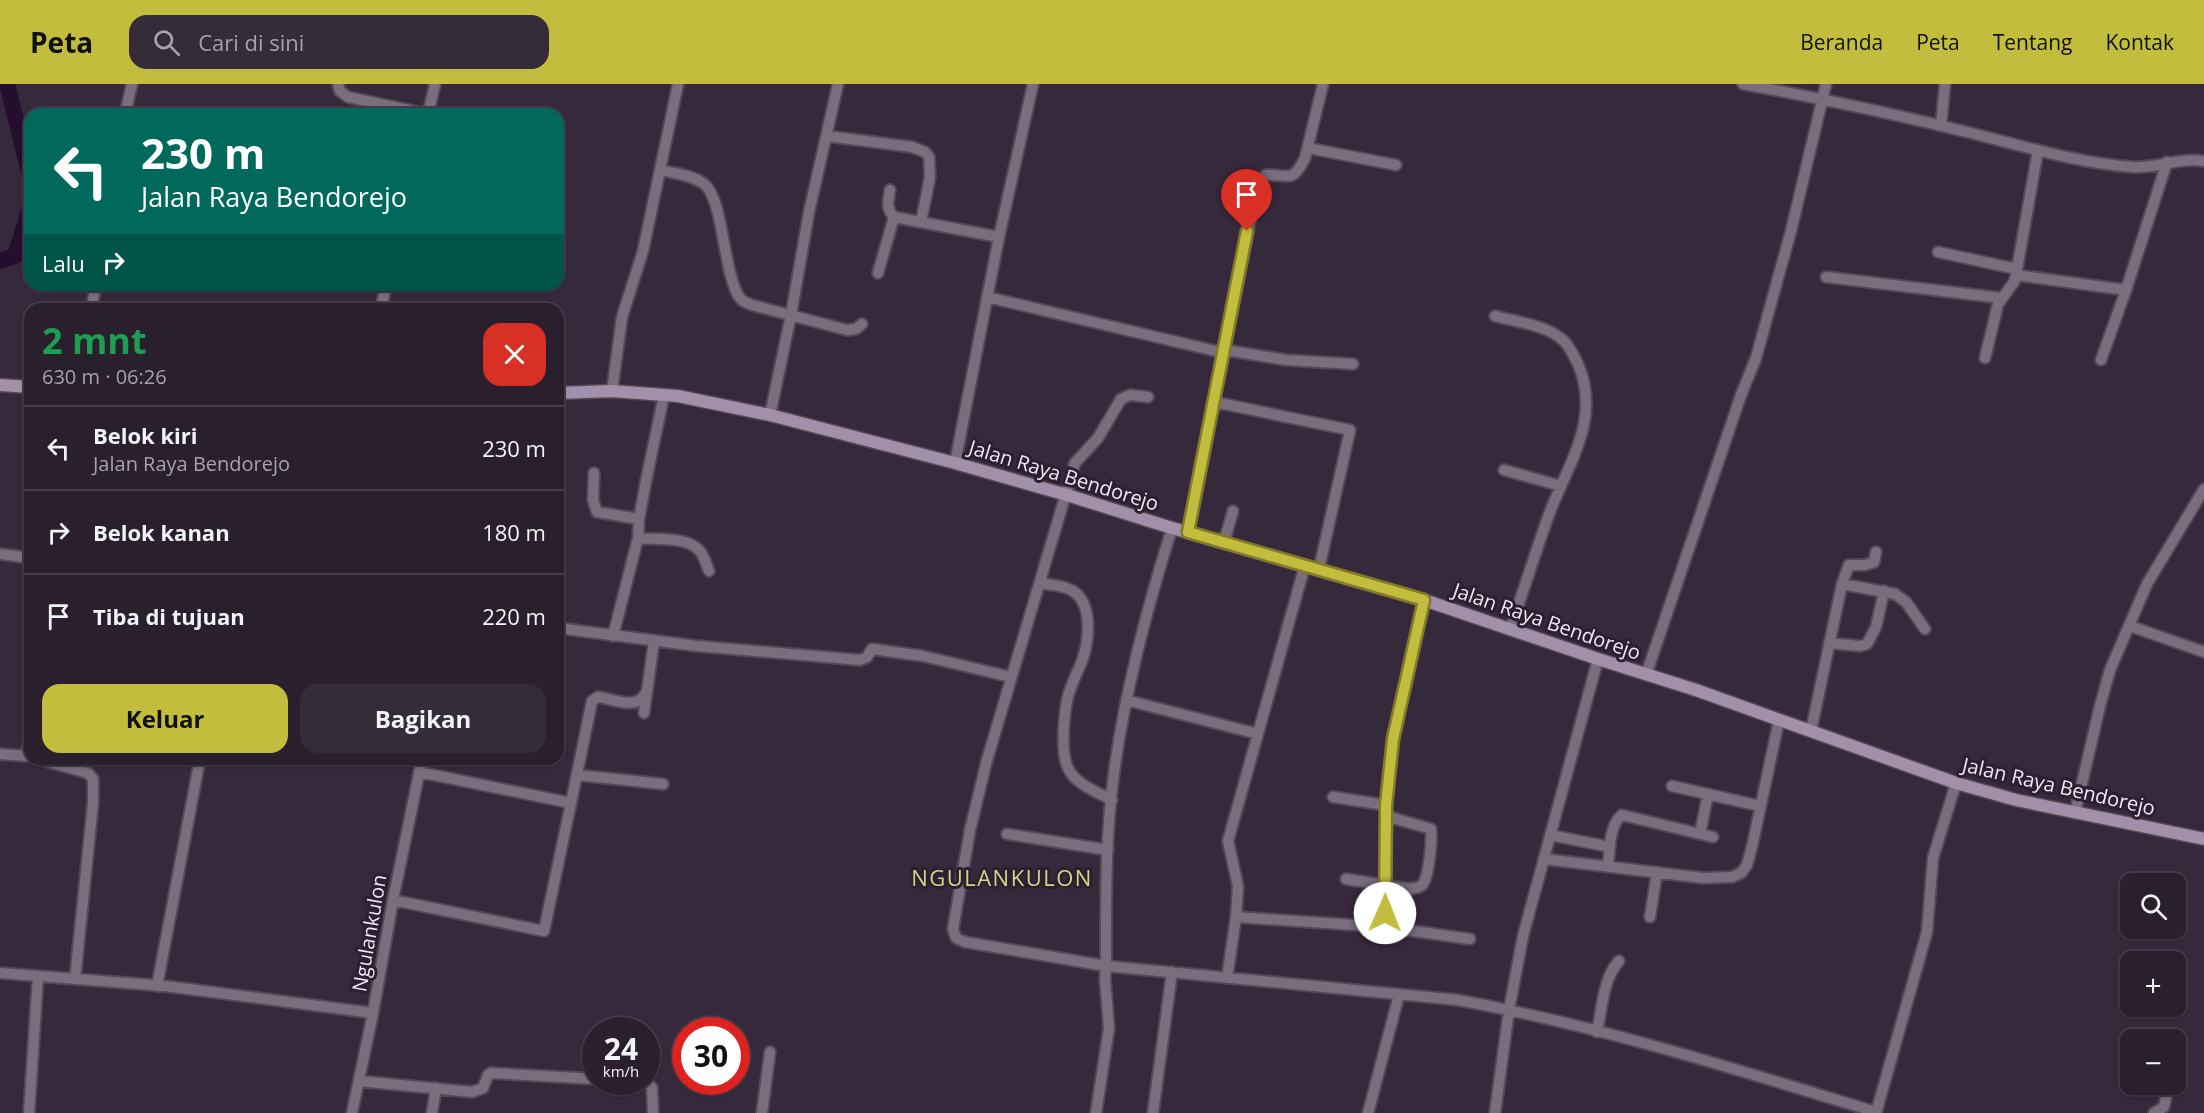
<!DOCTYPE html>
<html lang="id">
<meta charset="utf-8">
<style>
body{margin:0;font-family:"Open Sans",sans-serif;background:#352c39;color:#f1f3f6;height:100vh;display:flex;flex-direction:column;font-size:22px;white-space:nowrap}
*{box-sizing:border-box;margin:0}
p{font-size:20px;color:#a5a2aa}
.icon{flex:none;width:33px;height:33px;fill:none;stroke:currentColor;stroke-width:2;stroke-linecap:round;stroke-linejoin:round}
.map{position:relative;flex:1;overflow:hidden}
.drawer{position:absolute;left:24px;top:219px;width:540px;height:462px;display:flex;flex-direction:column;background:#291f2d;border-radius:18px;box-shadow:0 2px 4px #0004,0 0 0 2px #453d49}
.drawer>*{flex:none}
.hud{position:absolute;left:24px;top:24px;width:540px;height:183px;border-radius:18px;box-shadow:0 2px 4px #0004,0 0 0 2px #453d49;background:#00695c;color:#fff;overflow:hidden}
.fabs{position:absolute;left:2120px;top:789px;display:grid;gap:12px}
.fabs a{display:grid;place-items:center;width:66px;height:66px;border-radius:12px;background:#291f2d;box-shadow:0 2px 4px #0004,0 0 0 2px #453d49;font-size:30px}
.speed{position:absolute;left:582px;top:933px;display:flex;gap:12px;font-size:30px;font-weight:700;text-align:center}
.speed>*{display:grid;place-content:center;width:78px;height:78px;border-radius:50%;background:#291f2d;box-shadow:0 2px 4px #0004,0 0 0 2px #453d49;line-height:1}
.speed small{font-size:15px;font-weight:400}
.speed .limit{border:9px solid #d22;background:#fff;color:#111}
.pin{position:absolute;display:grid;place-items:center;width:51px;height:51px;color:#fff;margin:-62px -26px;border-radius:50% 50% 50% 0;rotate:-45deg;box-shadow:0 0 6px #0007}
.pin .icon{rotate:45deg}
.me{position:absolute;width:66px;margin:-33px;rotate:1deg;stroke-linejoin:round;filter:drop-shadow(0 0 4px #0008)}
.turn{display:flex;align-items:center;gap:21px;height:126px;padding:0 18px;font-size:27px}
.turn .icon{width:78px;height:78px;stroke-width:2.5}
.turn b{display:block;font-size:42px;line-height:51px}
.then{display:flex;align-items:center;height:57px;padding:0 18px;background:#0003;gap:12px;font-size:22px}
.round{display:grid;place-items:center;flex:none;width:63px;height:63px;border-radius:18px;background:#352c39}
.overview{display:flex;align-items:center;justify-content:space-between;height:102px;padding:0 18px}
h1{font-size:36px;font-weight:700;line-height:45px;color:#1e9e55}
.primary-button{display:flex;gap:12px;margin-top:auto;padding:12px 18px}
.primary-button a{flex:1;height:69px;border-radius:18px;background:#c3bd3e;color:#111;font-size:24px;font-weight:700;line-height:69px;text-align:center}
.primary-button a+a{background:#352c39;color:#f1f3f6}
ul{padding:0;list-style:none}
li{display:flex;align-items:center;gap:18px;height:84px;padding:0 18px;border-top:2px solid #453d49}
li div{flex:1}
li b{display:block;font-size:22px}
li em{font-style:normal}
header{display:flex;align-items:center;gap:36px;box-sizing:border-box;height:84px;padding:0 30px;background:#c3bd3e;color:#111}
header strong{font-size:28px}
nav{display:flex;gap:33px;margin-inline-start:auto;font-size:21px}
.search{width:420px;height:54px;background:#352c39;display:flex;align-items:center;gap:15px;box-sizing:border-box;padding:0 21px;border-radius:18px;color:#a5a2aa;font-size:22px}
.map>svg:first-child{display:block}
.lines{fill:none;stroke-linecap:round;stroke-linejoin:round}
.river{stroke:#250d2d;stroke-width:16}
.minor-casing{stroke:#544759;stroke-width:14}
.secondary-casing{stroke:#544759;stroke-width:15}
.minor{stroke:#796d7e;stroke-width:10}
.secondary{stroke:#a28faa;stroke-width:12}
.route-casing{stroke:#7f7b28;stroke-width:15}
.route{stroke:#c3bd3e;stroke-width:10}
.labels{text-anchor:middle;dominant-baseline:central;stroke-width:6;stroke-linejoin:round;paint-order:stroke}
.street-label{font-size:20px;fill:#efe6f3;stroke:#2d1f32}
.quarter-label{font-size:22px;letter-spacing:1.5px;fill:#d5d384;stroke:#2d1f32}
</style>
<header>
<strong>Peta</strong>
<div class="search"><svg class="icon" aria-label="search" viewBox="0 0 24 24"><circle cx="10" cy="10" r="6"/><path d="M15 15l6 6"/></svg>Cari di sini</div>
<nav><a>Beranda</a><a>Peta</a><a>Tentang</a><a>Kontak</a></nav>
</header>
<div class="map">
<svg width="2204" height="1029" viewBox="0 0 2204 1029">
<rect width="100%" height="100%" fill="#37293c"/>
<g class="lines">
<path class="river" d="M 7,0 L 30,92
M 0,177 L 15,172 L 30,124"/>
<defs>
<path id="minor" d="M 338,0 L 340,7 L 348,13 L 427,30
M 1743,0 C 1819,14 1895,30 1971,49 C 2023,62 2077,79 2132,83 C 2156,85 2179,73 2204,77
M 125,30 L 132,0
M 428,30 L 435,0
M 1941,42 L 1945,0
M 827,52 L 912,63 L 925,68 L 929,73 L 930,93 L 921,138
M 1308,64 L 1396,81
M 660,86 C 673,89 693,91 704,100 C 724,115 723,191 740,214 C 743,218 747,219 752,221 L 847,246 L 856,245 L 862,240
M 890,106 C 888,117 886,125 894,133 L 999,153
M 1938,168 L 2017,185
M 878,189 L 894,133
M 2016,191 L 2126,206
M 1826,193 L 2001,214
M 987,213 L 1224,269
M 92,225 L 95,201
M 381,225 L 386,201
M 1495,232 C 1517,238 1547,241 1564,257 C 1570,263 1574,272 1578,280 C 1602,336 1567,381 1548,433 C 1535,470 1523,508 1510,546
M 1225,266 L 1286,276 L 1353,280
M 1985,274 L 1998,220 L 2014,198 L 2016,191 L 2038,66
M 2101,276 L 2126,206 L 2167,78
M 612,307 L 622,233 L 643,167 L 678,0
M 1214,318 L 1350,346 L 1319,485
M 770,331 L 791,231 L 809,128 L 838,0
M 955,379 L 999,153 L 1033,0
M 1504,386 L 1561,402
M 594,389 L 593,416 L 597,428 L 639,435
M 1172,444 C 1147,524 1125,606 1114,689 C 1105,753 1106,818 1106,882 L 1458,916 C 1600,942 1738,986 1876,1028
M 1188,448 L 1256,107 L 1260,96 L 1266,91 C 1290,90 1292,100 1305,74 L 1323,0
M 638,454 C 655,456 686,452 699,466 C 704,471 706,480 709,487
M 1224,458 L 1233,427
M 0,470 L 30,474
M 1040,499 C 1049,501 1062,501 1071,506 C 1094,518 1089,557 1082,577 C 1077,590 1070,602 1067,616 C 1064,635 1060,666 1068,684 C 1075,700 1097,708 1112,716
M 1842,500 L 1895,510 L 1906,518 L 1925,545
M 1424,516 L 1393,655 L 1386,721 L 1385,843 L 1470,855
M 2130,542 L 2204,568
M 558,544 L 697,562 L 860,576 L 867,573 L 872,565 L 923,572 L 1011,593
M 613,552 L 638,454 L 639,435 L 646,397 L 664,311
M 1829,559 L 1860,562 L 1867,560 L 1876,543 L 1884,507
M 1646,591 L 1741,311 L 1756,274 L 1791,147 L 1826,0
M 1126,616 L 1258,650
M 644,629 L 654,557
M 1811,647 L 1842,500 L 1849,481 L 1865,481 L 1874,478 L 1876,468
M 0,670 L 26,672 L 30,652
M 38,675 L 88,689 L 93,695 L 93,719 L 75,895
M 419,688 L 571,719 L 592,617 L 598,613 C 614,615 636,627 646,609
M 577,691 L 663,700
M 1672,702 L 1760,722
M 1333,713 L 1386,721
M 2075,729 L 2100,622 L 2110,586 L 2147,500 L 2204,405
M 1007,750 L 1108,766
M 1700,750 L 1708,710
M 1550,751 L 1610,763
M 1544,775 L 1703,794 L 1732,793 L 1741,789 L 1747,781 L 1753,758 L 1779,636
M 1608,781 C 1610,766 1609,741 1622,731 L 1713,753
M 1346,795 L 1410,805 C 1415,804 1420,804 1423,800 C 1429,791 1432,757 1431,745 L 1386,732
M 393,816 L 544,847 L 571,719
M 1236,833 L 1385,843
M 1650,833 L 1657,788
M 0,889 L 165,902 L 373,929
M 1227,894 L 1236,833 L 1238,802 L 1228,757 L 1305,481
M 157,902 L 200,675
M 1597,948 C 1602,925 1603,894 1619,877
M 359,997 L 472,1008 L 483,1004 L 488,991 L 491,989 L 596,995
M 639,998 L 647,998 L 652,1004 L 653,1029
M 29,1029 L 38,892
M 352,1029 L 373,929 L 393,816 L 422,675
M 432,1029 L 436,1004
M 762,1029 L 770,968
M 1096,1029 L 1109,944 L 1105,895 L 1106,882 L 965,858 L 956,854 L 953,845 L 970,746 L 987,676 L 1075,379 L 1098,354 L 1121,315 L 1130,311 L 1148,313
M 1153,1029 L 1172,888
M 1368,1029 L 1399,911
M 1495,1029 L 1509,926 L 1523,852 L 1598,575
M 1876,1029 L 1927,848 L 1933,774 L 1956,699
M 2154,1029 L 2164,1023 L 2168,1004"/>
<path id="secondary" d="M 0,301 L 30,303
M 558,309 L 612,307 L 678,312 L 770,331 L 955,379 L 1067,411 L 1172,444 L 1424,516 L 1598,575 L 1696,606 L 1956,699 L 2016,716 L 2204,755"/>
</defs>
<use href="#minor" class="minor-casing"/>
<use href="#secondary" class="secondary-casing"/>
<use href="#minor" class="minor"/>
<use href="#secondary" class="secondary"/>
</g>
<g class="lines">
<defs>
<path id="route" d="M 1247,147 L 1188,448 L 1424,516 L 1393,655 L 1386,721 L 1385,829"/>
</defs>
<use href="#route" class="route-casing"/>
<use href="#route" class="route"/>
</g>
<g class="labels">
<g class="street-label">
<text transform="translate(1064 391) rotate(17)">Jalan Raya Bendorejo</text>
<text transform="translate(1547 537) rotate(19)">Jalan Raya Bendorejo</text>
<text transform="translate(2059 702) rotate(13)">Jalan Raya Bendorejo</text>
<text transform="translate(369 849) rotate(-80)">Ngulankulon</text>
</g>
<g class="quarter-label">
<text x="1002" y="793">NGULANKULON</text>
</g>
</g>
</svg>
<div class="fabs">
<a><svg class="icon" aria-label="search" viewBox="0 0 24 24"><circle cx="10" cy="10" r="6"/><path d="M15 15l6 6"/></svg></a>
<a>+</a>
<a>−</a>
</div>
<div class="speed"><div>24<small>km/h</small></div><div class="limit">30</div></div>
<div class="pin" style="left:1247px;top:147px;background:#d93025"><svg class="icon" aria-label="arrive" viewBox="0 0 24 24"><path d="M6 21V4h12l-3 4 3 4H6"/></svg></div>
<svg class="me" style="left:1385px;top:829px" viewBox="-20 -20 40 40"><circle r="19" fill="#fff"/><path d="M0-13L10 11 0 6-10 11z" fill="#c3bd3e"/></svg>
<div class="hud">
<div class="turn"><svg class="icon" aria-label="left" viewBox="0 0 24 24"><path d="M17 20v-9H6M10 6l-5 5 5 5"/></svg><div><b>230 m</b>Jalan Raya Bendorejo</div></div>
<div class="then">Lalu<svg class="icon" aria-label="right" viewBox="0 0 24 24"><path d="M7 20v-9h11M14 6l5 5-5 5"/></svg></div>
</div>
<section class="drawer">
<div class="overview"><div><h1>2 mnt</h1><p>630 m · 06:26</p></div><a class="round" style="background:#d93025;color:#fff"><svg class="icon" aria-label="close" viewBox="0 0 24 24"><path d="M6 6l12 12M18 6L6 18"/></svg></a></div>
<ul>
<li><svg class="icon" aria-label="left" viewBox="0 0 24 24"><path d="M17 20v-9H6M10 6l-5 5 5 5"/></svg><div><b>Belok kiri</b><p>Jalan Raya Bendorejo</p></div><em>230 m</em></li>
<li><svg class="icon" aria-label="right" viewBox="0 0 24 24"><path d="M7 20v-9h11M14 6l5 5-5 5"/></svg><div><b>Belok kanan</b></div><em>180 m</em></li>
<li><svg class="icon" aria-label="arrive" viewBox="0 0 24 24"><path d="M6 21V4h12l-3 4 3 4H6"/></svg><div><b>Tiba di tujuan</b></div><em>220 m</em></li>
</ul>
<div class="primary-button"><a>Keluar</a><a>Bagikan</a></div>
</section>
</div>
